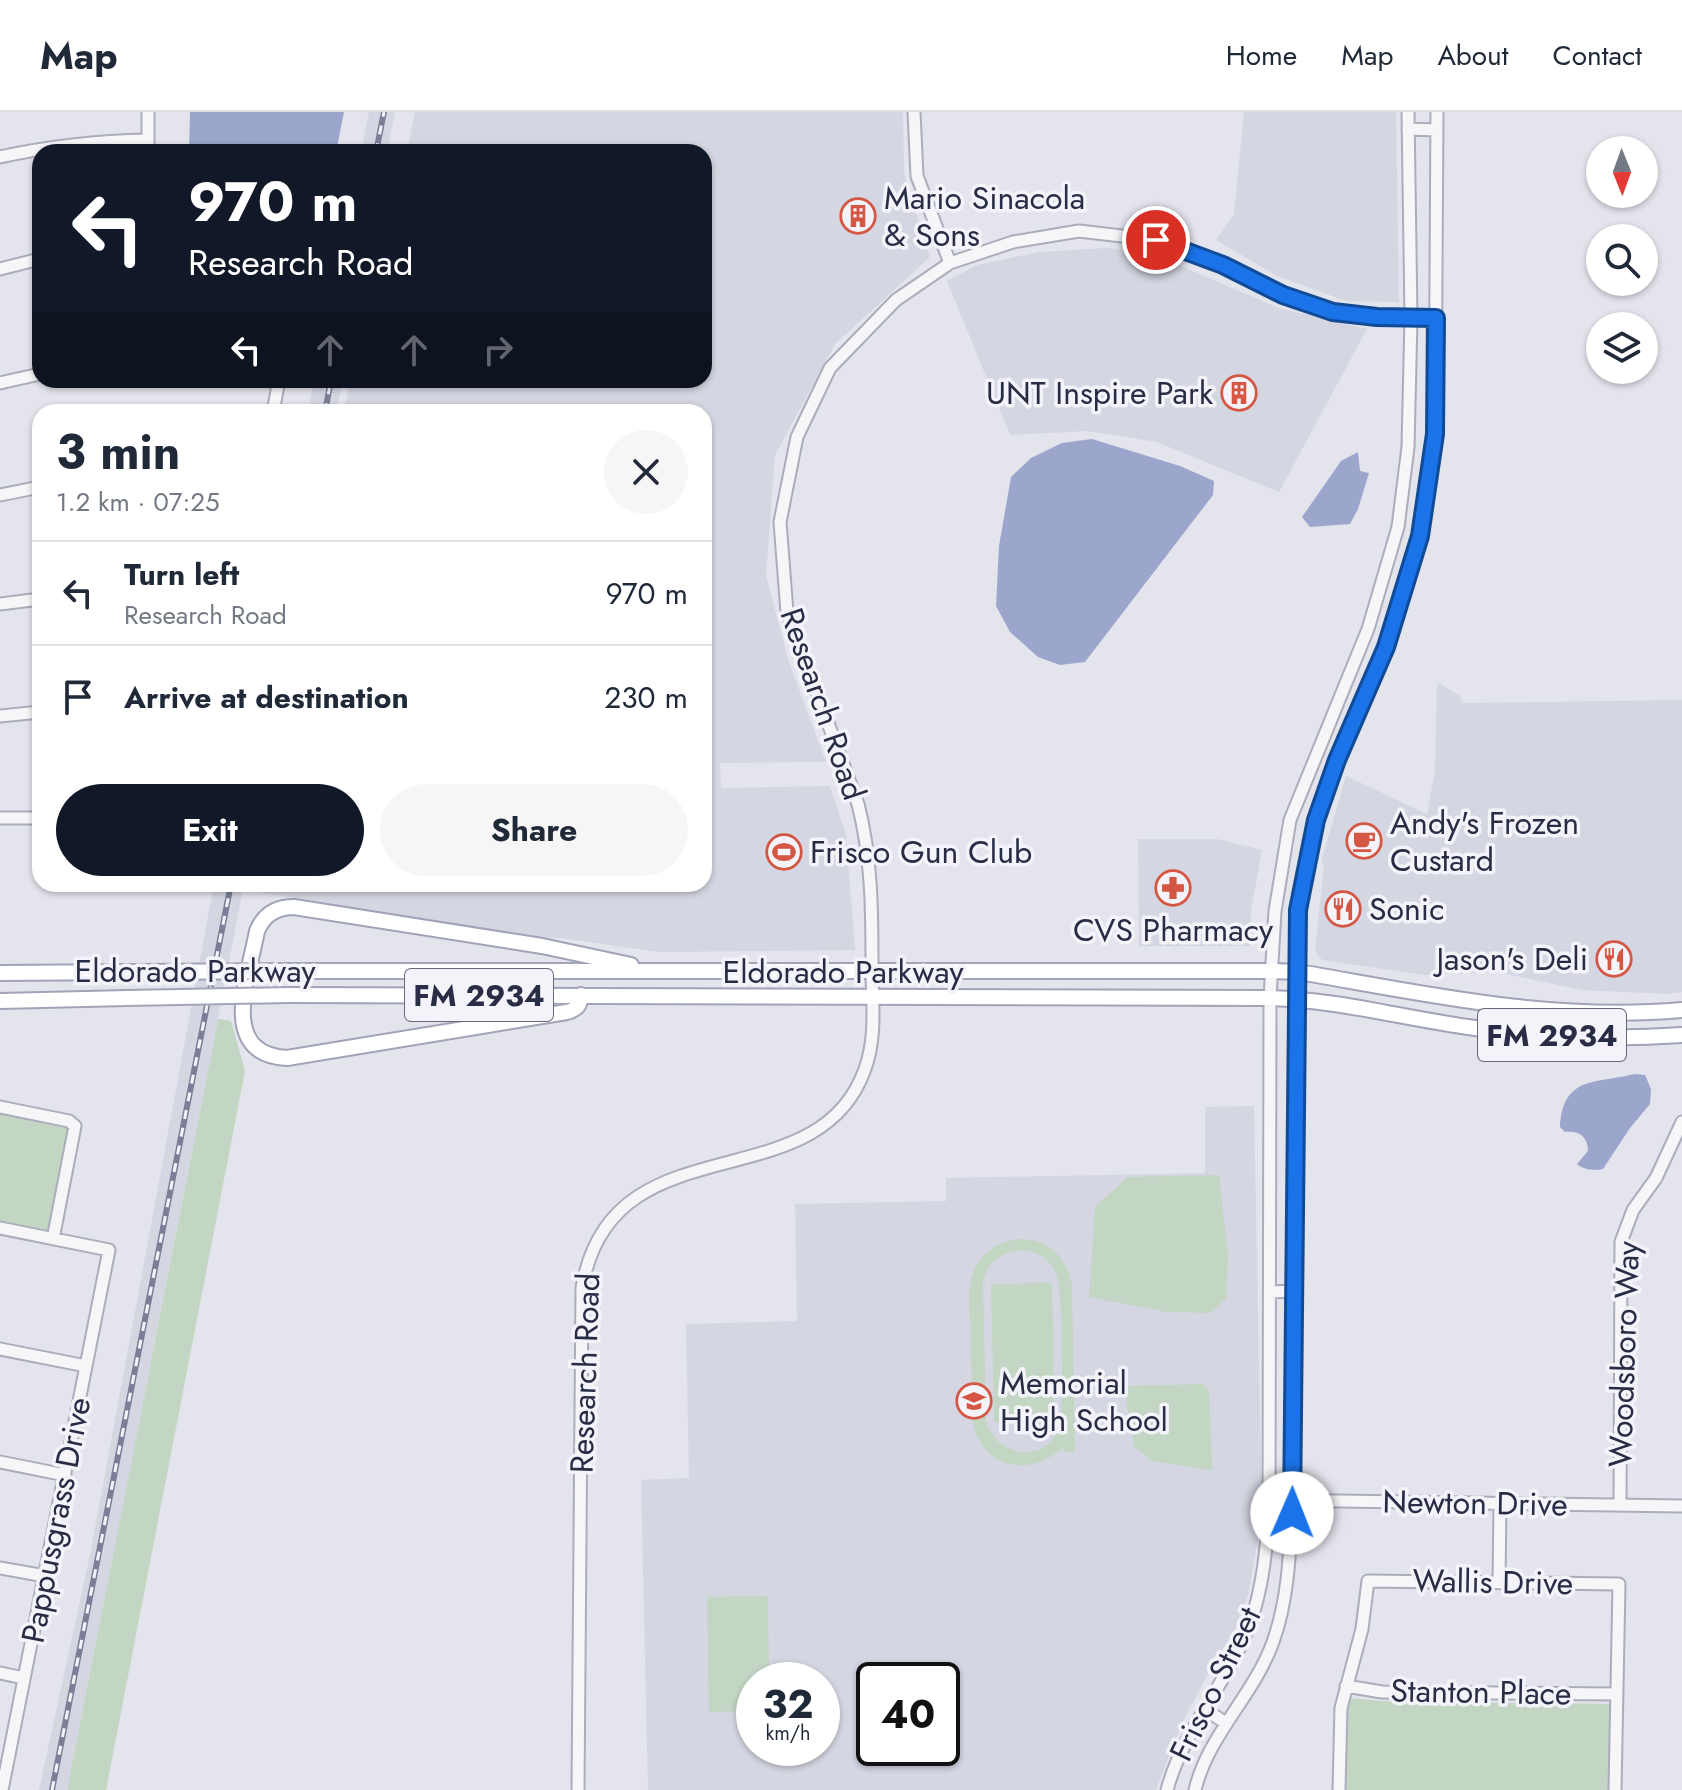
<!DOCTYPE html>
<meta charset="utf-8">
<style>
body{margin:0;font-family:Jost,sans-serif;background:#f6f6f7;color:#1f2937;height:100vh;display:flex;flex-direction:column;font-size:30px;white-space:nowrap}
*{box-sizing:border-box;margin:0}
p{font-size:26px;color:#747a83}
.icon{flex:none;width:44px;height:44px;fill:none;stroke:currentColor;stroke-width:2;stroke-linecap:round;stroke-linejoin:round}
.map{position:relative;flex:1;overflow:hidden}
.drawer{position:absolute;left:32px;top:292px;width:680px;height:488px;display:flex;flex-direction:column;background:#fff;border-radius:24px;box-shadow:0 2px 6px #0004}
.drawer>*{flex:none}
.guide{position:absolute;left:32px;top:32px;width:680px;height:244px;border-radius:24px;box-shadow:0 2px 6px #0004;background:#111827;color:#fff;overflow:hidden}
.needle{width:52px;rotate:179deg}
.controls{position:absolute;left:1586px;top:24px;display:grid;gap:16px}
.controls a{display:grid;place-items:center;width:72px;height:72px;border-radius:50%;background:#fff;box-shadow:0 2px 6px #0004;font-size:40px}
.speed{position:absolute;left:736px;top:1550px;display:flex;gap:16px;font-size:40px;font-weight:700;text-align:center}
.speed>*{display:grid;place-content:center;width:104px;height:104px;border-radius:50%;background:#fff;box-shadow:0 2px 6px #0004;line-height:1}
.speed small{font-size:20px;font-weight:400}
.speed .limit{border:4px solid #111;border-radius:12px;background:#fff;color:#111}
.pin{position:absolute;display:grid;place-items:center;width:68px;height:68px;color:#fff;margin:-34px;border:4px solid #fff;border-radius:50%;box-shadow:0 2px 8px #0007}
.me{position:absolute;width:88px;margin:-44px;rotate:1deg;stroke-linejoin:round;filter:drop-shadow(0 0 6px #0008)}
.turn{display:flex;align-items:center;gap:28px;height:168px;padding:0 24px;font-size:36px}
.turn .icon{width:104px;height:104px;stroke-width:2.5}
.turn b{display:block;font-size:56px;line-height:68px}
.lanes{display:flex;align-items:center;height:76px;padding:0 24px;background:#0003;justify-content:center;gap:40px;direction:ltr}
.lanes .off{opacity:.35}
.round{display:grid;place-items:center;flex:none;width:84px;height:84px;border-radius:42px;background:#f6f6f7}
.overview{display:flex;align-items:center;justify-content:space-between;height:136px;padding:0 24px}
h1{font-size:48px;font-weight:700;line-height:60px}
.cta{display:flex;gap:16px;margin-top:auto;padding:16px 24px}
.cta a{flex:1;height:92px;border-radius:48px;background:#111827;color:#fff;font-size:32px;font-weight:700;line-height:92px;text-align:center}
.cta a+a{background:#f6f6f7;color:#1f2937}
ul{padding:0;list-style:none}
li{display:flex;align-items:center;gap:24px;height:104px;padding:0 24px;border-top:2px solid #e0e1e3}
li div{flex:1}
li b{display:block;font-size:30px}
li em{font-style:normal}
header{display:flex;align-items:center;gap:48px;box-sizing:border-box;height:112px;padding:0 40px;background:#fff;border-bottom:2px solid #e0e1e3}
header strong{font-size:38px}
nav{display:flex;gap:44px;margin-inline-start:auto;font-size:28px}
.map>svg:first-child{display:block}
.built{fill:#d4d6e1;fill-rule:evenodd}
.green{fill:#c3d6c4;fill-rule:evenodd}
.water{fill:#9ca6cd}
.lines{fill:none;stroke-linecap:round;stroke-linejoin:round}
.minor-casing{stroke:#abadba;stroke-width:15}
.major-casing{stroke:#a1a4b8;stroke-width:18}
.minor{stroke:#f6f6f9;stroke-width:11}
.major{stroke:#fff;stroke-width:14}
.rail-casing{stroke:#7b7e96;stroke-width:6}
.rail{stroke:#f3f3f9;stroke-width:3;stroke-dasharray:9;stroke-linecap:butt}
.major-bridge-casing{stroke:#a1a4b8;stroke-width:18;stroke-linecap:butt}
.major-bridge{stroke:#fff;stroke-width:14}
.route-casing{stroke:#114b97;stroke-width:20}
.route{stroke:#1a73e8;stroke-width:14}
.labels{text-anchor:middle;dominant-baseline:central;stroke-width:7;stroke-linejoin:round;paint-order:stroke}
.shield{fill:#f3f3f9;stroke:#66687b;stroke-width:2}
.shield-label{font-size:30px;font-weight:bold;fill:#292c45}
.poi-label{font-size:32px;fill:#292c45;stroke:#f3f3f9;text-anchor:start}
.street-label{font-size:32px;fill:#292c45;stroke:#f3f3f9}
</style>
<header>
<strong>Map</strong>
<nav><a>Home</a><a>Map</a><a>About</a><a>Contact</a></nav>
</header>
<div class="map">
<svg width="1682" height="1678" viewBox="0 0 1682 1678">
<rect width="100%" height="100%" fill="#e3e4ec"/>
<path class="built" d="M 369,0 L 395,0 L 387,40 L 361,40 Z
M 415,0 L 903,0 L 904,61 L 930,145 L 835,232 L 775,343 L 766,464 L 789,550 L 826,650 L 720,651 L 721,676 L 830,674 L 846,723 L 855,838 L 659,840 L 561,826 L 534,827 L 248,778 L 249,772 L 704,772 L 704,300 L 344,300 L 350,268 L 704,268 L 704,40 L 407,40 Z
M 1244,0 L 1396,0 L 1399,190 L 1346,189 L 1277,164 L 1216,128 L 1234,102 Z
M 1107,136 L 1160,145 L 1279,196 L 1367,217 L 1279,380 L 1157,330 L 1087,319 L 1010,323 L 947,169 L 977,153 L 1039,140 Z
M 314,268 L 343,268 L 336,300 L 308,300 Z
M 1437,570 L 1460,584 L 1462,591 L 1682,588 L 1682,880 L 1669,882 L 1582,878 L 1496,860 L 1425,863 L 1322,848 L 1315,839 L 1324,752 L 1321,750 L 1346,664 L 1427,702 L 1435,658 Z
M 1138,727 L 1217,727 L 1262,738 L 1251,798 L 1250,834 L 1139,834 Z
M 214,772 L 244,772 L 67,1678 L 39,1678 L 90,1443 Z
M 1254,994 L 1262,1405 L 1248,1483 L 1236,1516 L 1211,1556 L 1182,1611 L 1156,1678 L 648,1678 L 641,1368 L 689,1366 L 686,1212 L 797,1209 L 795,1092 L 946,1089 L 946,1066 L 1205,1061 L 1205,995 ZM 754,1568 L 822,1568 L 822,1636 L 754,1636 ZM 874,1568 L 942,1568 L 942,1636 L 874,1636 Z"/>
<path class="green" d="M 218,907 L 231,909 L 245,959 L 106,1678 L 67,1678 Z
M 0,1001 L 67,1015 L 68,1020 L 50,1117 L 47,1120 L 0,1110 Z
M 1219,1063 L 1228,1144 L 1226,1187 L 1211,1201 L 1166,1200 L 1089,1185 L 1095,1095 L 1128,1065 Z
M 1021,1127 C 1049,1128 1067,1145 1072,1173 L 1075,1340 L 1064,1340 L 1063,1336 C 1030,1365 983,1358 973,1311 L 969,1181 C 972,1149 989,1130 1021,1127 ZM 1020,1138 C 1035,1139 1048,1145 1055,1159 C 1064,1174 1063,1290 1060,1313 C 1048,1353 996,1346 986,1309 L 983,1169 C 988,1150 1001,1140 1020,1138 Z
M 1052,1171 L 1055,1309 L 994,1310 L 991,1172 Z
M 1203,1272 L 1209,1278 L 1212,1358 L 1152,1349 L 1134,1334 L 1124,1274 Z
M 768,1484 L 769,1568 L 754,1568 L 754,1599 L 709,1600 L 707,1485 Z
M 1352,1586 L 1380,1589 L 1611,1592 L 1611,1678 L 1346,1678 L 1348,1594 Z"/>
<path class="water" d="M 190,0 L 344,0 L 336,40 L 189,40 Z
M 1092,327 L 1180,354 L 1214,369 L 1213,383 L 1085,550 L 1060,553 L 1038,545 L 1010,520 L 996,494 L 999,434 L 1011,365 L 1031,346 L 1062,331 Z
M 1358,340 L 1360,359 L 1369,361 L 1358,397 L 1350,412 L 1310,415 L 1302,405 L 1341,349 Z
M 1634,962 L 1645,963 L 1651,977 L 1650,992 L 1630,1016 L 1603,1057 C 1594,1059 1584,1058 1577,1052 L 1588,1039 C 1588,1025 1579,1018 1565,1020 L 1560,1015 C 1563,963 1596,972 1634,962 Z"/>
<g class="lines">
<defs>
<path id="minor" d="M 914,0 L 917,64 L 950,151
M 1408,17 L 1437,18
M 148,40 L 148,0
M 0,45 C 50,34 97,29 148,28
M 0,157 L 40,147
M 264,268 L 279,271
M 0,271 L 40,262
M 273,300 L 279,268
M 0,383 L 40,375
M 0,492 L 40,487
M 0,604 L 40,600
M 0,706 L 40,706
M 0,995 L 69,1009 L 75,1014 L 53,1127
M 0,1116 L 109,1138 L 2,1678
M 1270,1180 L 1294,1179
M 0,1237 L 86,1254
M 0,1350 L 65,1363
M 1268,1388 L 1682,1394
M 1620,1393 L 1621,1130 L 1633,1098 L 1656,1066 L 1682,1010
M 0,1456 L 45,1464
M 1499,1471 L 1500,1391
M 0,1561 L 24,1566
M 1346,1574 L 1382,1580 L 1617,1582
M 1204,1597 L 1226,1611
M 578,1678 L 582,1176 C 611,1005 817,1093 865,957 C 877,924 872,889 872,855 C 872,800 872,746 858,692 L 787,500 L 780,410 L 797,325 L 830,256 L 896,188 L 950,151 L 1013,130 L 1079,119 L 1156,128 L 1223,153 L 1283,183 L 1333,200 L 1377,205 L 1436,206
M 1167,1678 C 1183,1618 1227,1572 1249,1514 C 1263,1477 1266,1439 1269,1400 L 1270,886 L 1275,799 L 1290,708 L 1368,517 L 1398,415 L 1408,335 L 1411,206 L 1408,0
M 1195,1678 C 1208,1623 1254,1583 1273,1530 C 1289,1485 1290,1437 1292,1389 L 1298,798 L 1316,708 L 1337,648 L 1386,535 L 1420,424 L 1435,322 L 1437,0
M 1339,1678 L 1341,1596 L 1362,1517 L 1368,1469 L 1619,1472 L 1615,1678"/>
<path id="major" d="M 297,859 L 1272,859 L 1299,860 C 1426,882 1552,910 1682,898
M 0,861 L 132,860
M 289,883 L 1270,886 C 1341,888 1405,907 1475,916 C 1543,925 1614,928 1682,923
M 581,883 C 580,894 577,897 567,900 L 287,946 C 217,942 249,864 257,819 C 264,802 277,795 294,795 L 542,834 L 631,853
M 0,889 L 127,886"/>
</defs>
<use href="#minor" class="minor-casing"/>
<use href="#major" class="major-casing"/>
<use href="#minor" class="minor"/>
<use href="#major" class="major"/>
<defs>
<path id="rail" d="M 376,40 L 384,0
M 325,300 L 331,268
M 52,1678 L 231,772"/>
</defs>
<use href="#rail" class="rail-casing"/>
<use href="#rail" class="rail"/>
<defs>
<path id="major-bridge" d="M 132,860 L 297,859
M 127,886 L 289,883"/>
</defs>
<use href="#major-bridge" class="major-bridge-casing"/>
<use href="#major-bridge" class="major-bridge"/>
</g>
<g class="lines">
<defs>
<path id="route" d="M 1156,128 L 1223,153 L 1283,183 L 1333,200 L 1377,205 L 1436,206 L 1435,322 L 1420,424 L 1386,535 L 1337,648 L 1316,708 L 1298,798 L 1292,1401"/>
</defs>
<use href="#route" class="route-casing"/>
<use href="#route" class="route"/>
</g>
<defs>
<symbol id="building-ring" viewBox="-11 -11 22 22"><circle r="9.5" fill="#f3f3f9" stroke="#d55643" stroke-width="1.5"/><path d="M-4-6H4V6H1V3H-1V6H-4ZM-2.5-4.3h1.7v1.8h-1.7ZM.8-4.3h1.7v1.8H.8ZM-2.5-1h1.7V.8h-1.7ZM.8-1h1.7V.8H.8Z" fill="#d55643"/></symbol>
<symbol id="cafe-ring" viewBox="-11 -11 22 22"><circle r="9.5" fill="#f3f3f9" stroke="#d55643" stroke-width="1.5"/><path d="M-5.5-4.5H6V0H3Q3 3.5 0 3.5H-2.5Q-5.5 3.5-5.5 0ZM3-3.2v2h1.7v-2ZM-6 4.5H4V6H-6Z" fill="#d55643"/></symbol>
<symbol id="stadium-ring" viewBox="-11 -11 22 22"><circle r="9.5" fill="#f3f3f9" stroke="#d55643" stroke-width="1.5"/><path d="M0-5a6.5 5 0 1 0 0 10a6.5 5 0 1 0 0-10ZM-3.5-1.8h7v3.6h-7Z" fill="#d55643"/></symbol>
<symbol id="pharmacy-ring" viewBox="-11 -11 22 22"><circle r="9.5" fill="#f3f3f9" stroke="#d55643" stroke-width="1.5"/><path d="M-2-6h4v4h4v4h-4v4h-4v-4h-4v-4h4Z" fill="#d55643"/></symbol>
<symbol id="restaurant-ring" viewBox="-11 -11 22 22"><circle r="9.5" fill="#f3f3f9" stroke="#d55643" stroke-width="1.5"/><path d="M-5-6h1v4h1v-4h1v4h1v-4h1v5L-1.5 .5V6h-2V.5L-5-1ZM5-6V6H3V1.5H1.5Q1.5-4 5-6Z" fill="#d55643"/></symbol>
<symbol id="school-ring" viewBox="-11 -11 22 22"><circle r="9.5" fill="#f3f3f9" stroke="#d55643" stroke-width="1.5"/><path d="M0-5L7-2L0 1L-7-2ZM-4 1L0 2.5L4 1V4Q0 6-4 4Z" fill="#d55643"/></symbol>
</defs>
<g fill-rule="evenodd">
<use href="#building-ring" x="838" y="84" width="40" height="40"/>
<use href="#building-ring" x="1219" y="261" width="40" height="40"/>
<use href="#cafe-ring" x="1344" y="709" width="40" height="40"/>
<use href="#stadium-ring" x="764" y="720" width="40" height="40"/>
<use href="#pharmacy-ring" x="1153" y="756" width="40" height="40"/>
<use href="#restaurant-ring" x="1323" y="777" width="40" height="40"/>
<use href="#restaurant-ring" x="1594" y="827" width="40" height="40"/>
<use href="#school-ring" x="954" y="1269" width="40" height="40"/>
</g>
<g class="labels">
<g class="shield">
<rect x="405" y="857" width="148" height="52" rx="6"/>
<rect x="1478" y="897" width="148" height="52" rx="6"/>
</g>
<g class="shield-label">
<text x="479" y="883">FM 2934</text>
<text x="1552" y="923">FM 2934</text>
</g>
<g class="poi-label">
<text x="884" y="86">Mario Sinacola<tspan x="884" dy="37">&amp; Sons</tspan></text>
<text x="1213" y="281" text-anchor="end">UNT Inspire Park</text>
<text x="1390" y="711">Andy's Frozen<tspan x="1390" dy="37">Custard</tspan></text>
<text x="810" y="740">Frisco Gun Club</text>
<text x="1369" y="797">Sonic</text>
<text x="1173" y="818" text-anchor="middle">CVS Pharmacy</text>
<text x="1588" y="847" text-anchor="end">Jason's Deli</text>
<text x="1000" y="1271">Memorial<tspan x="1000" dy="37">High School</tspan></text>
</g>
<g class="street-label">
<text transform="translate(823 592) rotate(71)">Research Road</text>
<text x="195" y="859">Eldorado Parkway</text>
<text x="843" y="860">Eldorado Parkway</text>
<text transform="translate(1624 1242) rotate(-88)">Woodsboro Way</text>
<text transform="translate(585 1261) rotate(-88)">Research Road</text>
<text transform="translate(1475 1391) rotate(1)">Newton Drive</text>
<text transform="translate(56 1408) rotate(-79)">Pappusgrass Drive</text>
<text transform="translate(1493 1470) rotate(1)">Wallis Drive</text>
<text transform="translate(1215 1572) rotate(-64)">Frisco Street</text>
<text transform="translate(1481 1580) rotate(1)">Stanton Place</text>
</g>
</g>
</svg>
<div class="controls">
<a><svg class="needle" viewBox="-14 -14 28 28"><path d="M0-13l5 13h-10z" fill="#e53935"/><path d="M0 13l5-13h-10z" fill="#747a83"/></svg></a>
<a><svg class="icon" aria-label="search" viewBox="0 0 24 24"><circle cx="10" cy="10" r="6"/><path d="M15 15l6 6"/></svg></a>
<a><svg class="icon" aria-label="layers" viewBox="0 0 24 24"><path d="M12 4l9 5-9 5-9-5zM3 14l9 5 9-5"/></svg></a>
</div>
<div class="speed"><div>32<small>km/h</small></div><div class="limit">40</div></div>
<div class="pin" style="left:1156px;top:128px;background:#d93025"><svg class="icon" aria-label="arrive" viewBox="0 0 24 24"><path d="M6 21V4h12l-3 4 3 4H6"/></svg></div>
<svg class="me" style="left:1292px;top:1401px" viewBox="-20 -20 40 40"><circle r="19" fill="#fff"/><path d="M0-13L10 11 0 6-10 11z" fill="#1a73e8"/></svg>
<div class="guide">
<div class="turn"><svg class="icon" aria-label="left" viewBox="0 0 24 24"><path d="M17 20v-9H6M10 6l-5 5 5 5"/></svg><div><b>970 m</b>Research Road</div></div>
<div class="lanes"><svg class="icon" aria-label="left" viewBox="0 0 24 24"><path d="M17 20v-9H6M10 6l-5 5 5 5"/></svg><svg class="icon off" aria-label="ahead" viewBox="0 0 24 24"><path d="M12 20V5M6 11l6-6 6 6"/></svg><svg class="icon off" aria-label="ahead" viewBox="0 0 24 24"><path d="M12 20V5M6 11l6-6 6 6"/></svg><svg class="icon off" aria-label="right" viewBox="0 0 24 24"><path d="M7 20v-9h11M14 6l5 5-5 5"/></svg></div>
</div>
<section class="drawer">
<div class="overview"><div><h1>3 min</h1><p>1.2 km · 07:25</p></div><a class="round"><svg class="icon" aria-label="close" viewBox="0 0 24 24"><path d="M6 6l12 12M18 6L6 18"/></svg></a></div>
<ul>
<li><svg class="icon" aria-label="left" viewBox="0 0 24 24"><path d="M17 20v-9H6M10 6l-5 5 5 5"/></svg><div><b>Turn left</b><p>Research Road</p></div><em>970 m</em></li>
<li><svg class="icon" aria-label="arrive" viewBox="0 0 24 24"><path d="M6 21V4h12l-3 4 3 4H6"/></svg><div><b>Arrive at destination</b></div><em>230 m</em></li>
</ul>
<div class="cta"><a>Exit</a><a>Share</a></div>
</section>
</div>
